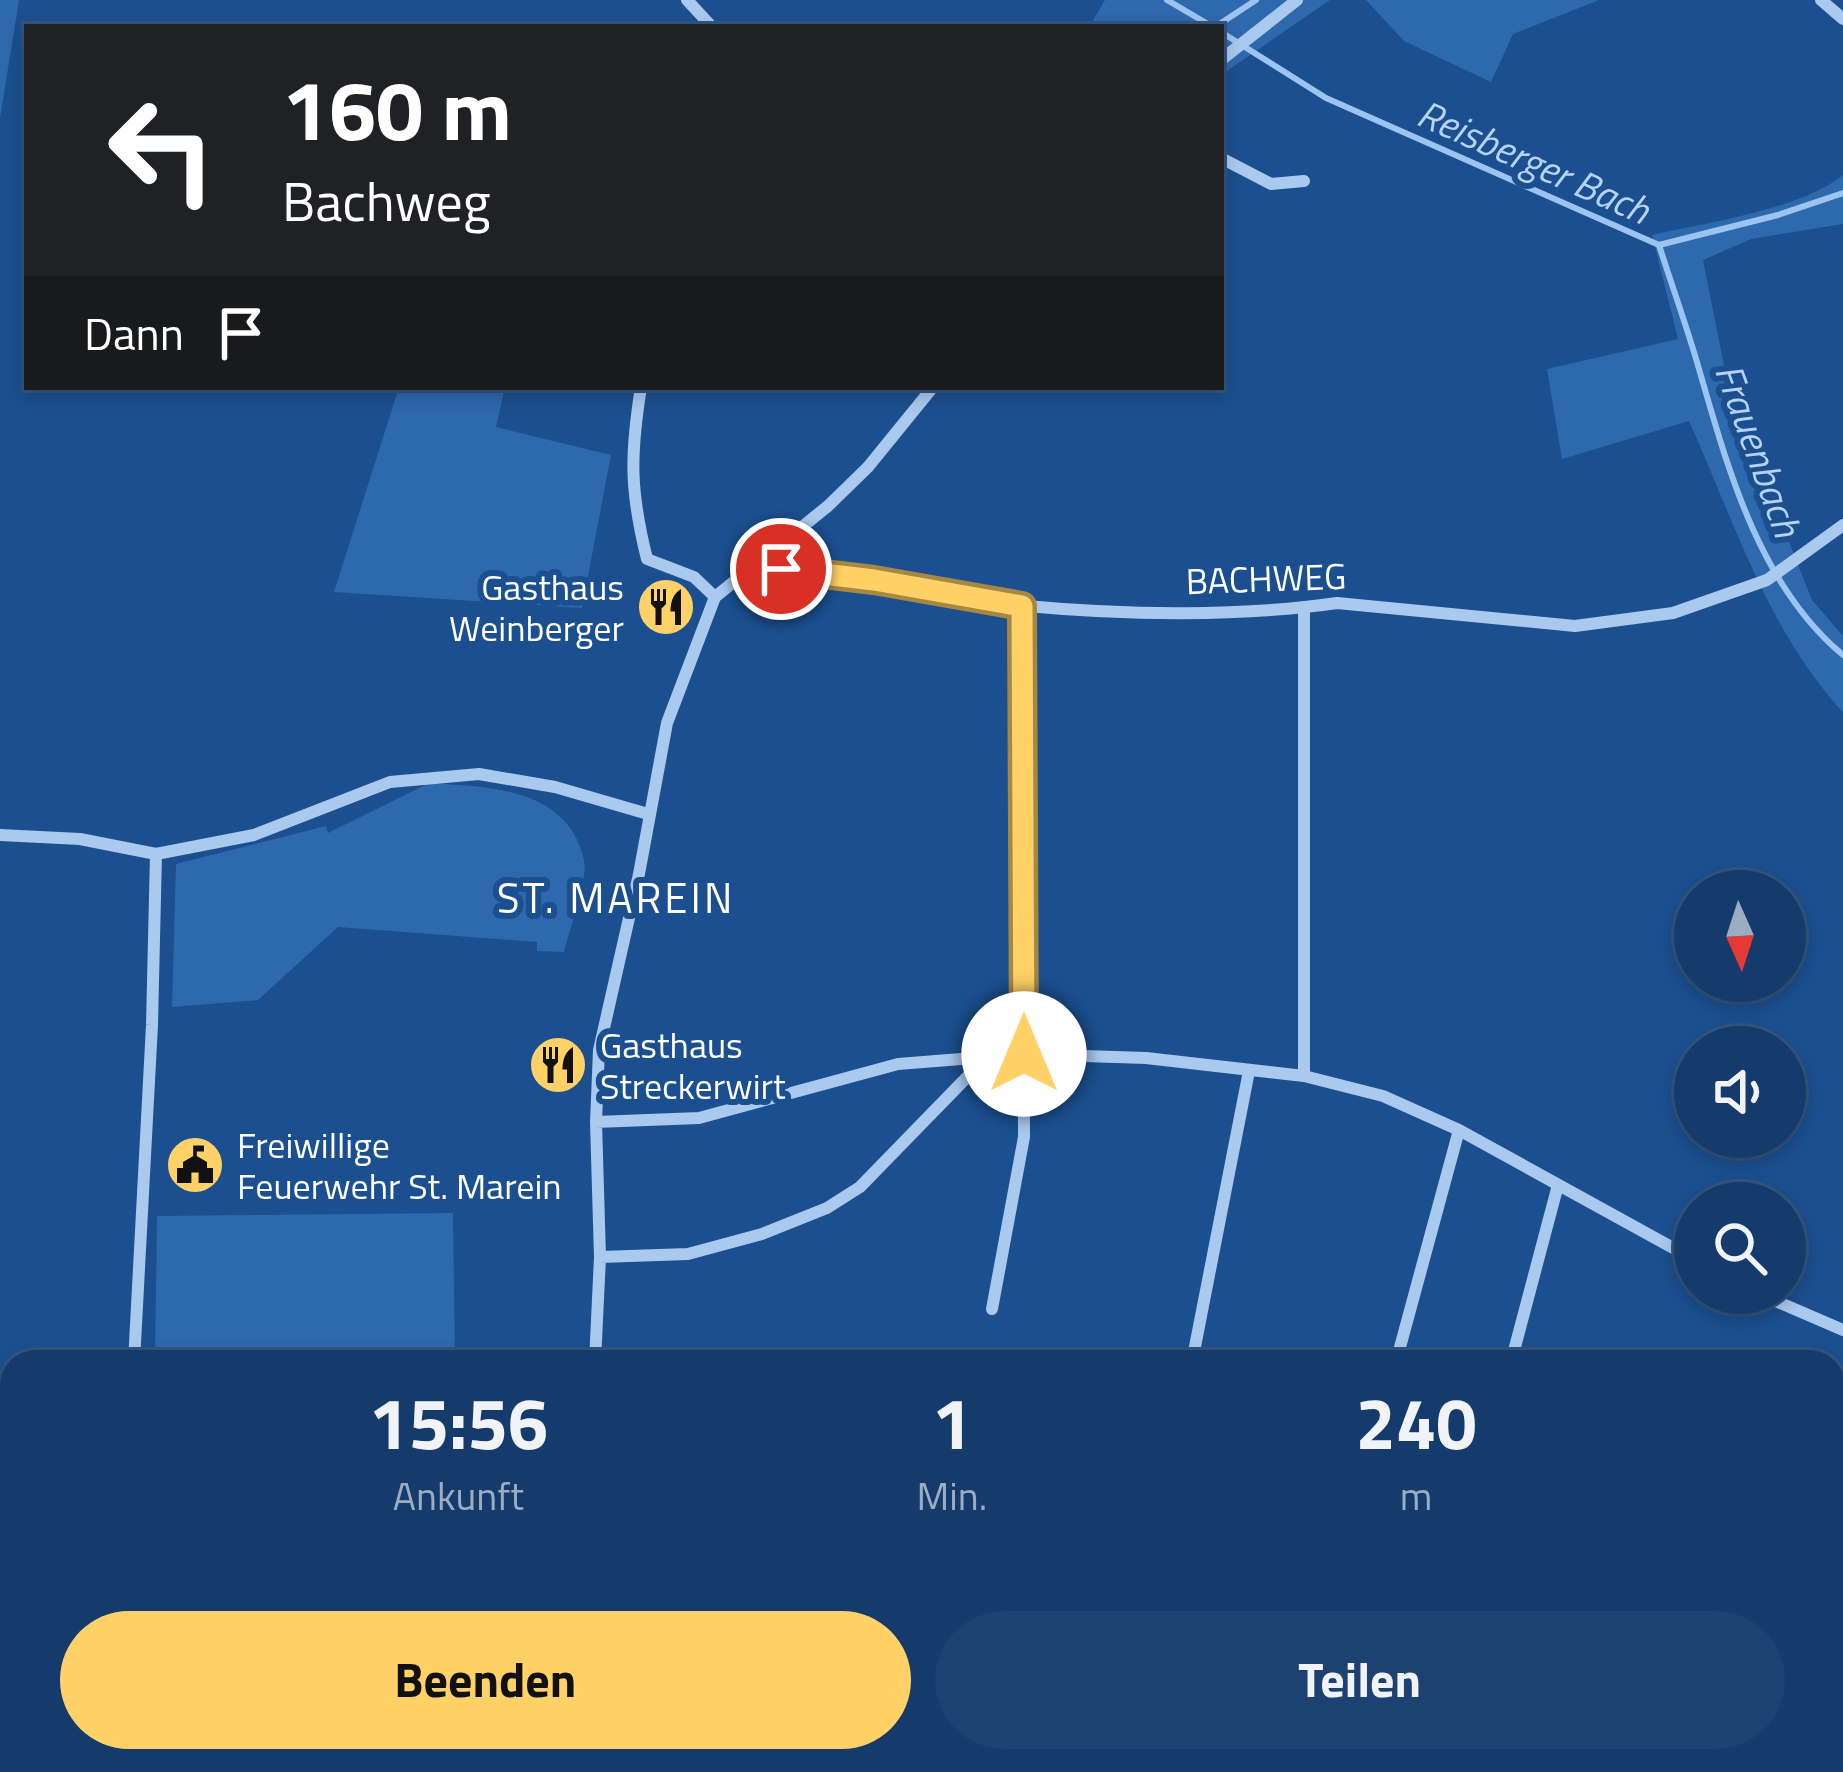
<!DOCTYPE html>
<html lang="de">
<style>
body{margin:0;font-family:"Titillium Web",sans-serif;background:#1d4271;color:#f1f3f6;height:100vh;display:flex;flex-direction:column;font-size:45px;white-space:nowrap}
*{box-sizing:border-box;margin:0}
p{font-size:39px;color:#9dadc1}
.icon{flex:none;width:66px;height:66px;fill:none;stroke:currentColor;stroke-width:2;stroke-linecap:round;stroke-linejoin:round}
.map{position:relative;flex:1;overflow:hidden}
.panel{position:absolute;left:0px;top:1350px;width:1845px;height:423px;display:flex;flex-direction:column;background:#143b6b;border-radius:36px 36px 0 0;box-shadow:0 6px 18px #0003,0 0 0 3px #33557e}
.panel>*{flex:none}
.banner{position:absolute;left:24px;top:24px;width:1200px;height:366px;border-radius:0px;box-shadow:0 6px 18px #0003,0 0 0 3px #33557e;background:#202124;color:#fff;overflow:hidden}
.needle{width:78px;rotate:177deg}
.tools{position:absolute;left:1674px;top:870px;display:grid;gap:24px}
.tools a{display:grid;place-items:center;width:132px;height:132px;border-radius:50%;background:#143b6b;box-shadow:0 6px 18px #0003,0 0 0 3px #33557e;font-size:60px}
.pin{position:absolute;display:grid;place-items:center;width:102px;height:102px;color:#fff;margin:-51px;border:6px solid #fff;border-radius:50%;box-shadow:0 3px 12px #0007}
.me{position:absolute;width:132px;margin:-66px;rotate:0deg;stroke-linejoin:round;filter:drop-shadow(0 0 9px #0008)}
.turn{display:flex;align-items:center;gap:42px;height:252px;padding:0 60px;font-size:54px}
.turn .icon{width:156px;height:156px;stroke-width:2.5}
.turn b{display:block;font-size:84px;line-height:102px}
.then{display:flex;align-items:center;height:114px;padding:0 60px;background:#0003;gap:24px;font-size:45px}
.eta{display:flex;justify-content:space-evenly;align-items:center;height:204px;text-align:center}
.eta b{font-size:72px;font-weight:700;line-height:84px}
.primary-button{display:flex;gap:24px;margin-top:auto;padding:24px 60px}
.primary-button a{flex:1;height:138px;border-radius:72px;background:#ffd166;color:#111;font-size:48px;font-weight:700;line-height:138px;text-align:center}
.primary-button a+a{background:#1d4271;color:#f1f3f6}
.map>svg:first-child{display:block}
.green{fill:#2e69ad}
.lines{fill:none;stroke-linecap:round;stroke-linejoin:round}
.stream{stroke:#9cc4f0;stroke-width:6}
.street{stroke:#a9c9ee;stroke-width:12}
.secondary{stroke:#d6e6fa;stroke-width:24}
.route-casing{stroke:#a68842;stroke-width:30}
.route{stroke:#ffd166;stroke-width:21}
.labels{text-anchor:middle;dominant-baseline:central;stroke-width:12;stroke-linejoin:round;paint-order:stroke}
.street-label{font-size:36px;fill:#fff;stroke:#1b4f8f}
.poi-label{font-size:36px;fill:#fff;stroke:#1b4f8f;text-anchor:start}
.water-label{font-size:39px;font-style:italic;fill:#b5d3f5;stroke:#1b4f8f}
.quarter-label{font-size:42px;letter-spacing:3px;fill:#fff;stroke:#1b4f8f}
</style>
<div class="map">
<svg width="1843" height="1772" viewBox="0 0 1843 1772">
<rect width="100%" height="100%" fill="#1b4f8f"/>
<path class="green" d="M 0,0 L 19,0 L 0,118 Z
M 1105,0 L 1330,0 L 1221,75 L 1221,27 L 1089,27 Z
M 1366,0 L 1599,0 L 1513,34 L 1491,82 L 1404,41 Z
M 1843,175 L 1843,224 L 1751,239 L 1703,260 L 1729,390 L 1812,600 L 1843,636 L 1843,712 C 1769,633 1733,519 1689,421 L 1562,459 L 1547,369 L 1678,339 L 1652,235 C 1705,223 1802,209 1843,175 Z
M 399,387 L 505,387 L 496,427 L 611,455 L 582,608 L 334,592 Z
M 429,783 C 488,787 568,787 584,860 C 588,879 569,931 564,952 L 537,951 L 537,942 L 338,927 L 258,1000 L 172,1007 L 176,864 L 326,826 L 328,833 Z
M 453,1213 L 455,1362 L 157,1362 L 155,1358 L 157,1216 Z"/>
<g class="lines">
<path class="stream" d="M 1167,0 L 1213,27
M 1215,27 L 1256,0
M 1221,32 L 1326,98 L 1659,245 L 1778,215 L 1843,193
M 1659,245 C 1672,286 1687,327 1699,369 C 1728,469 1759,585 1843,655
M 1351,1772 L 1358,1761"/>
<path class="street" d="M 687,0 L 712,27
M 1821,0 L 1843,19
M 1221,60 L 1297,0
M 1221,158 L 1271,184 L 1304,181
M 641,387 C 630,456 630,491 647,559 L 694,577 L 715,597
M 768,556 C 792,580 840,575 872,580 C 924,587 974,602 1026,606 C 1123,615 1241,617 1337,603 L 1575,626 L 1673,613 L 1767,580 L 1843,525
M 1304,608 L 1304,1076
M 0,835 L 80,839 L 156,854 L 254,835 L 390,782 L 479,774 L 555,787 L 648,814
M 596,1122 L 699,1118 L 898,1064 L 1024,1054 L 1146,1058 L 1304,1076 L 1383,1096 L 1459,1130 L 1695,1260
M 600,1257 L 688,1254 L 762,1234 L 827,1208 L 860,1187 L 972,1072 L 977,1058
M 1757,1293 L 1843,1330
M 992,1309 L 1024,1137 L 1022,606
M 134,1362 L 152,1025 L 156,854
M 595,1362 L 600,1257 L 596,1122 L 599,1050 L 639,874 L 667,723 L 715,597 L 828,506 L 868,467 L 933,387
M 1192,1362 L 1249,1071
M 1396,1362 L 1459,1130
M 1511,1362 L 1558,1185"/>
<path class="secondary" d="M 0,1402 L 12,1401
M 607,1761 L 608,1772"/>
</g>
<g class="lines">
<defs>
<path id="route" d="M 781,569 L 874,580 L 1022,606 L 1024,1054"/>
</defs>
<use href="#route" class="route-casing"/>
<use href="#route" class="route"/>
</g>
<defs>
<symbol id="restaurant-disc" viewBox="-11 -11 22 22"><circle r="9.5" fill="#ffd166" stroke="#1b4f8f"/><path d="M-5-6h1v4h1v-4h1v4h1v-4h1v5L-1.5 .5V6h-2V.5L-5-1ZM5-6V6H3V1.5H1.5Q1.5-4 5-6Z" fill="#111"/></symbol>
<symbol id="civic-disc" viewBox="-11 -11 22 22"><circle r="9.5" fill="#ffd166" stroke="#1b4f8f"/><path d="M-.6-6.5H3V-4.5H.6V-3L4-1V1h2V6H-6V1h2V-1L-.6-3ZM-1.2 2.5V6h2.4V2.5Z" fill="#111"/></symbol>
</defs>
<g fill-rule="evenodd">
<use href="#restaurant-disc" x="633" y="574" width="66" height="66"/>
<use href="#restaurant-disc" x="525" y="1032" width="66" height="66"/>
<use href="#civic-disc" x="162" y="1132" width="66" height="66"/>
</g>
<g class="labels">
<g class="street-label">
<text transform="translate(1266 578) rotate(-2)">BACHWEG</text>
</g>
<g class="poi-label">
<text x="624" y="586" text-anchor="end">Gasthaus<tspan x="624" dy="41">Weinberger</tspan></text>
<text x="600" y="1044">Gasthaus<tspan x="600" dy="41">Streckerwirt</tspan></text>
<text x="237" y="1144">Freiwillige<tspan x="237" dy="41">Feuerwehr St. Marein</tspan></text>
</g>
<g class="water-label">
<text transform="translate(1534 161) rotate(24)">Reisberger Bach</text>
<text transform="translate(1759 450) rotate(70)">Frauenbach</text>
</g>
<g class="quarter-label">
<text x="616" y="897">ST. MAREIN</text>
</g>
</g>
</svg>
<div class="tools">
<a><svg class="needle" viewBox="-14 -14 28 28"><path d="M0-13l5 13h-10z" fill="#e53935"/><path d="M0 13l5-13h-10z" fill="#9dadc1"/></svg></a>
<a><svg class="icon" aria-label="sound" viewBox="0 0 24 24"><path d="M4 9h4l5-4v14l-5-4H4zM17 9q2 3 0 6"/></svg></a>
<a><svg class="icon" aria-label="search" viewBox="0 0 24 24"><circle cx="10" cy="10" r="6"/><path d="M15 15l6 6"/></svg></a>
</div>
<div class="pin" style="left:781px;top:569px;background:#d93025"><svg class="icon" aria-label="arrive" viewBox="0 0 24 24"><path d="M6 21V4h12l-3 4 3 4H6"/></svg></div>
<svg class="me" style="left:1024px;top:1054px" viewBox="-20 -20 40 40"><circle r="19" fill="#fff"/><path d="M0-13L10 11 0 6-10 11z" fill="#ffd166"/></svg>
<div class="banner">
<div class="turn"><svg class="icon" aria-label="left" viewBox="0 0 24 24"><path d="M17 20v-9H6M10 6l-5 5 5 5"/></svg><div><b>160 m</b>Bachweg</div></div>
<div class="then">Dann<svg class="icon" aria-label="arrive" viewBox="0 0 24 24"><path d="M6 21V4h12l-3 4 3 4H6"/></svg></div>
</div>
<section class="panel">
<div class="eta">
<div><b>15:56</b><p>Ankunft</p></div>
<div><b>1</b><p>Min.</p></div>
<div><b>240</b><p>m</p></div>
</div>
<div class="primary-button"><a>Beenden</a><a>Teilen</a></div>
</section>
</div>
